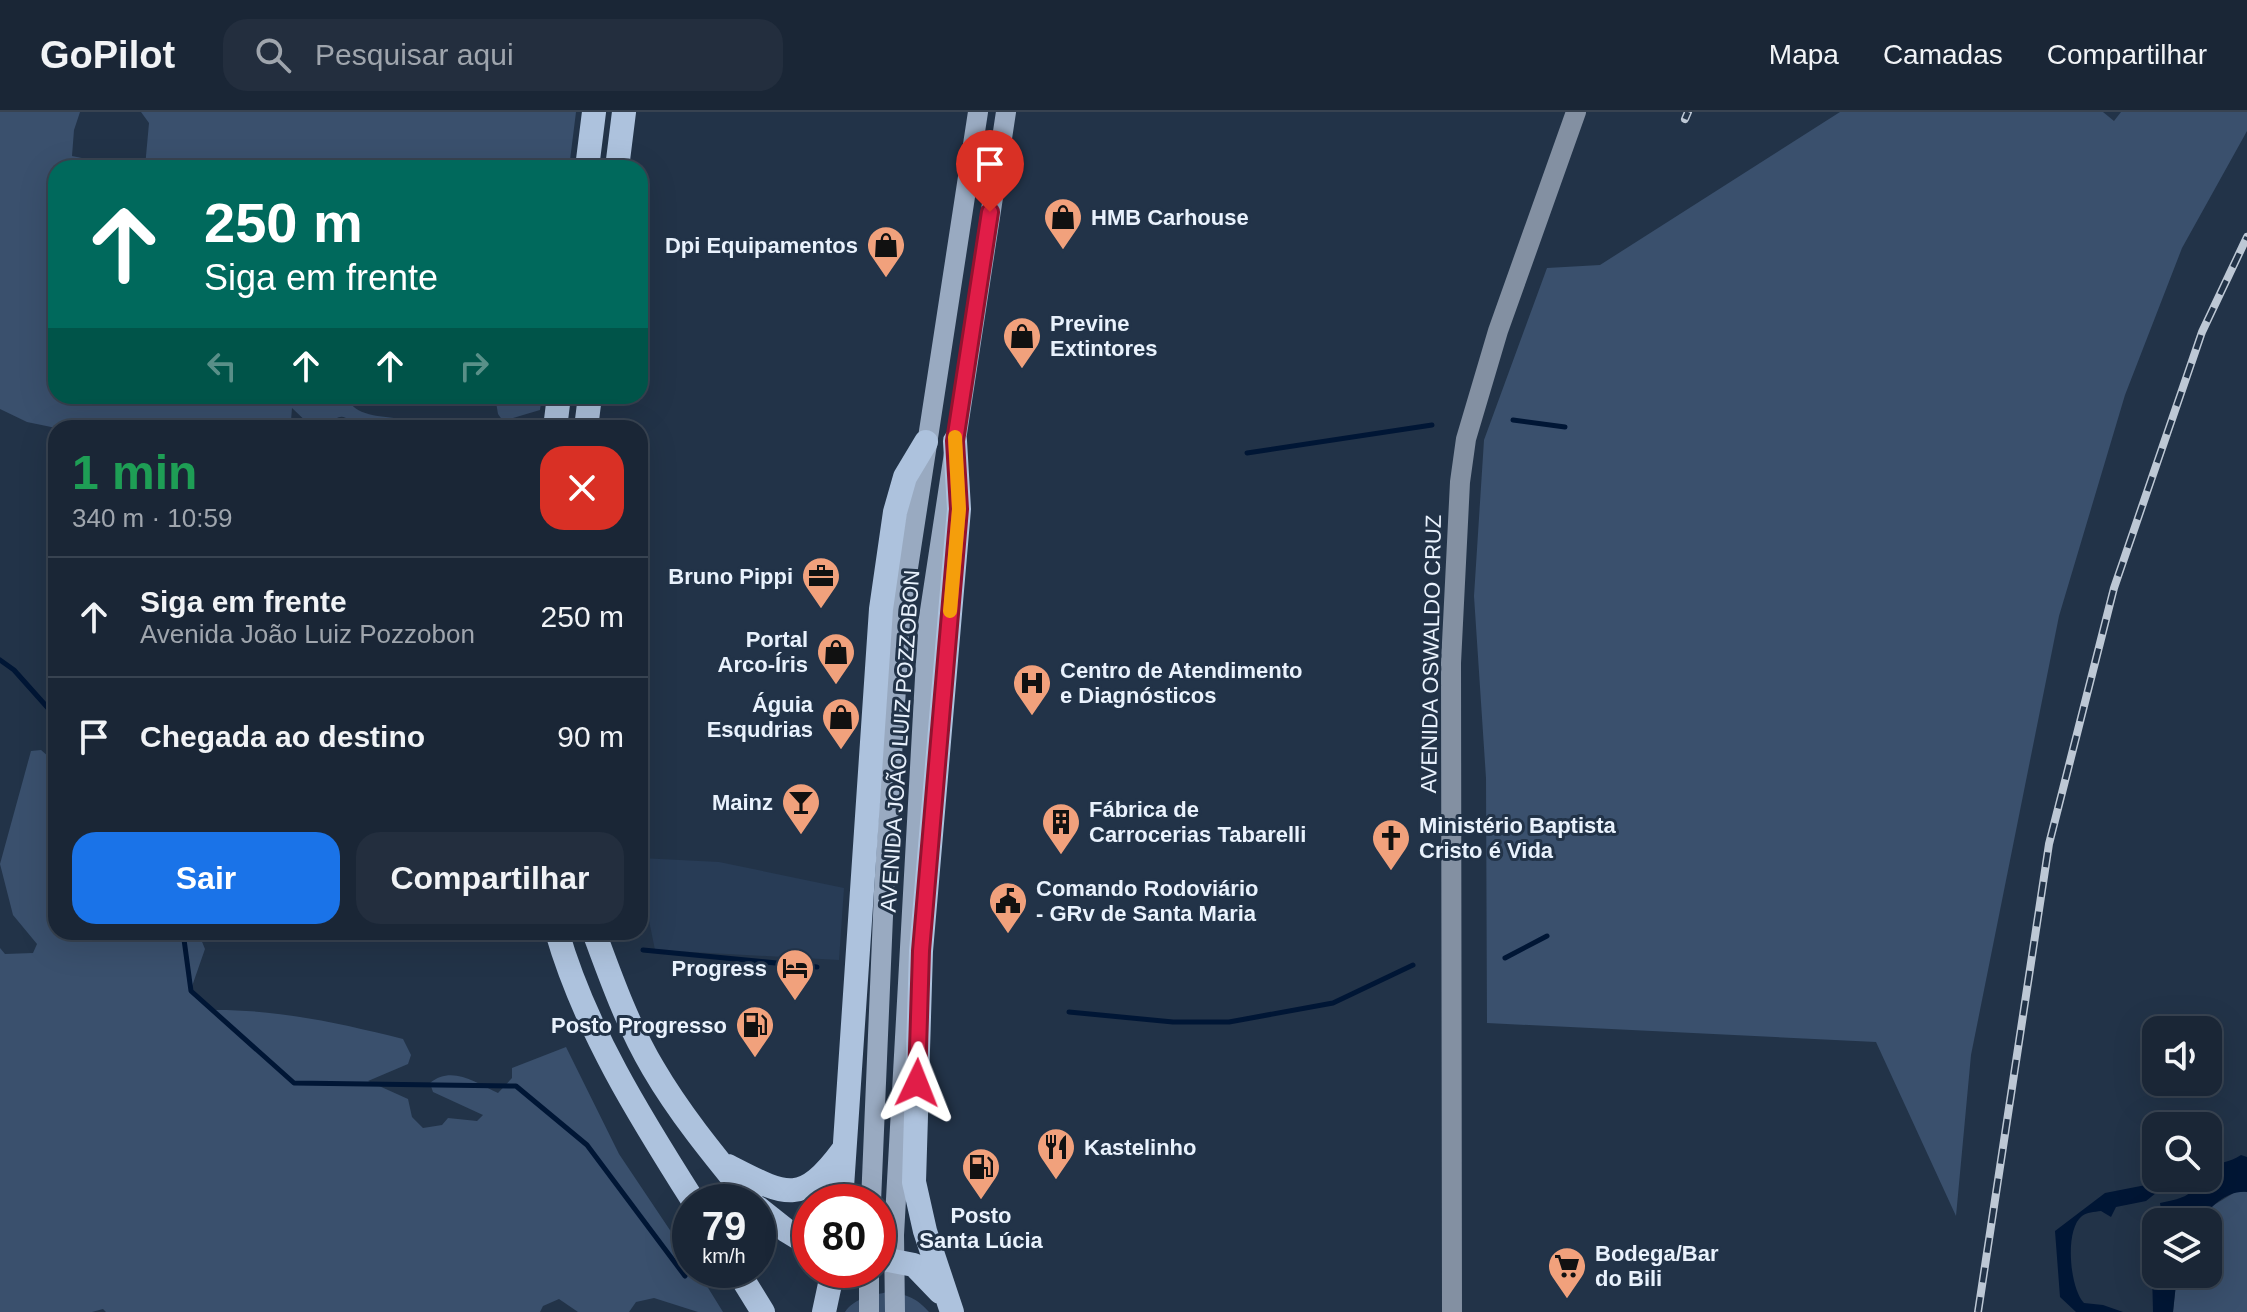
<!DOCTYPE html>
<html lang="pt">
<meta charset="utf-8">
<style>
body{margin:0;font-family:Helvetica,sans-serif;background:#232e3e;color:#f1f3f6;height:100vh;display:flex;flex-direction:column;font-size:30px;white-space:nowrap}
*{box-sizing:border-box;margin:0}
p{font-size:26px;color:#9fa5ad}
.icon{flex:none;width:44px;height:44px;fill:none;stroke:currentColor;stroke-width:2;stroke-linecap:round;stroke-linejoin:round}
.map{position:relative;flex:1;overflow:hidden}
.sheet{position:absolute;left:48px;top:308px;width:600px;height:520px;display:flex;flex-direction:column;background:#1a2636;border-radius:24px;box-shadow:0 8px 32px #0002,0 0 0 2px #384351}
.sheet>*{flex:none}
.banner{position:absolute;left:48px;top:48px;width:600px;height:244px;border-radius:24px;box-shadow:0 8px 32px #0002,0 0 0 2px #384351;background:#00695c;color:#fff;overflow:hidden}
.buttons{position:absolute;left:2142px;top:904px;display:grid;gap:16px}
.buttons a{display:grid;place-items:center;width:80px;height:80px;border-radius:16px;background:#1a2636;box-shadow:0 8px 32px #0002,0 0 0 2px #384351;font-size:40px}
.speed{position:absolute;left:672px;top:1072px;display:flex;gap:16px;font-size:40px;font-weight:700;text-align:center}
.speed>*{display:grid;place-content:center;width:104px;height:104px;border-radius:50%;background:#1a2636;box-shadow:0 8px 32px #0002,0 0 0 2px #384351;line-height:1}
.speed small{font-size:20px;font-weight:400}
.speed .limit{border:12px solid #d22;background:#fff;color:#111}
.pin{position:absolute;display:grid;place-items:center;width:68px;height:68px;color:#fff;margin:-82px -34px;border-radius:50% 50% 50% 0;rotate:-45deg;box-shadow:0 0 8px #0007}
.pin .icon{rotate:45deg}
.me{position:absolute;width:88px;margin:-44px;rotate:2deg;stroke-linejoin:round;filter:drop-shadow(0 0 6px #0008)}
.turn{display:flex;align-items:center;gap:28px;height:168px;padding:0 24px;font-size:36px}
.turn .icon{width:104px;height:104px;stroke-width:2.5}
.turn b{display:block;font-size:56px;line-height:68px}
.lanes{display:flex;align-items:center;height:76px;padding:0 24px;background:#0003;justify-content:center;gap:40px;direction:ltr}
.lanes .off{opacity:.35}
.round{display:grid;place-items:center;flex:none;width:84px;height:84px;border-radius:24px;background:#232e3e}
.summary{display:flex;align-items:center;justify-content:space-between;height:136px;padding:0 24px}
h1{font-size:48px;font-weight:800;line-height:60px;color:#1e9e55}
.button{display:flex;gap:16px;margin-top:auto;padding:16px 24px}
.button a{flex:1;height:92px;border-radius:24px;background:#1a73e8;color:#fff;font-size:32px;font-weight:800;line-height:92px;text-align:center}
.button a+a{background:#232e3e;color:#f1f3f6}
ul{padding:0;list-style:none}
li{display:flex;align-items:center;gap:24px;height:120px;padding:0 24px;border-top:2px solid #384351}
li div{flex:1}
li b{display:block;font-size:30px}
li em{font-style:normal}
header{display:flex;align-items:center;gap:48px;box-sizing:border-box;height:112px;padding:0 40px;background:#1a2636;border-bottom:2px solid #384351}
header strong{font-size:38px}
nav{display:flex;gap:44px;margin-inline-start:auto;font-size:28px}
.search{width:560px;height:72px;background:#232e3e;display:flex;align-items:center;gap:20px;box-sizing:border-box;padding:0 28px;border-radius:24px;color:#9fa5ad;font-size:30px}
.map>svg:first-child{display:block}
.built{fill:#283c56}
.green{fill:#3a506d}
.water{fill:#001635}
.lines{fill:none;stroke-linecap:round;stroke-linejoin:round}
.stream{stroke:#001635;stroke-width:5}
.secondary{stroke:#8390a2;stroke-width:20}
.primary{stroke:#99aac1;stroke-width:20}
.highway{stroke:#adc2dd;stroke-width:24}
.rail-casing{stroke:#bdc8d5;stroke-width:8}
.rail{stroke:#223348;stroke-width:5;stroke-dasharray:15;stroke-linecap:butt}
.route-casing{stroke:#92132f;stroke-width:20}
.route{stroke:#e11d48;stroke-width:14}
.slow{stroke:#f59e0b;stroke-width:14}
.labels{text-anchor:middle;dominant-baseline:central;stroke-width:6;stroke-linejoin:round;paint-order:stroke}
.poi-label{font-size:22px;font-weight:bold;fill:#e9f2fd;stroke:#223348;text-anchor:start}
.street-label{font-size:22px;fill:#e9f2fd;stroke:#223348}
</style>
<header>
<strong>GoPilot</strong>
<div class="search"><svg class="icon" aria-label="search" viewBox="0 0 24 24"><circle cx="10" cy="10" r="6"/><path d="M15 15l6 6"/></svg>Pesquisar aqui</div>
<nav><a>Mapa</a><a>Camadas</a><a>Compartilhar</a></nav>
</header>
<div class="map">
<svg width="2247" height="1200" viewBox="0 0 2247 1200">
<rect width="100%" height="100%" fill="#223348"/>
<path class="built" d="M 640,746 L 719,750 L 844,776 L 839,848 L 655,838 L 640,764 Z"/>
<path class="green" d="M 0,0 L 80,0 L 74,18 L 72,44 L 131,56 L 56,56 L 56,284 L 348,284 C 351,305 384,304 401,307 L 396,314 C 386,314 373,316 363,313 C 342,309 346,295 325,316 L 313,316 L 292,296 L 291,309 L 286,316 L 56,316 L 27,310 L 0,297 Z
M 141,0 L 576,0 L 569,56 L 143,56 L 145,55 L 149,11 Z
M 1840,0 L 2103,0 L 2114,9 L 2121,0 L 2247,0 L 2247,19 L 2182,136 L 2125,283 L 2059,504 L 1971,943 L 1956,1104 L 1876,930 L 1487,911 L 1486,666 L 1474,484 L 1484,328 L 1547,156 L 1600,153 Z
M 495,284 L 542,284 L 540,298 L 503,309 L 498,302 Z
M 41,638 L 56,651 L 56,688 L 50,697 L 56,699 L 56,820 L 198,820 L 205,837 L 190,880 L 210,898 C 276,897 339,911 403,927 L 411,943 L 408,952 L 368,969 L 408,987 L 412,1005 L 423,1016 L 442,1013 L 448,1006 L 477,1009 L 483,1003 L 433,980 L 430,971 C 452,953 476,971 498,981 L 512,966 L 512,956 L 566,935 L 619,1042 L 690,1148 L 690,1158 L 697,1158 L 723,1200 L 698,1200 L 654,1186 L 636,1190 L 629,1200 L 578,1200 L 559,1187 L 543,1194 L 540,1200 L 106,1200 L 103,1197 L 92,1200 L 0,1200 L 0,836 L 5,842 L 33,841 L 37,832 L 13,803 L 0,752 L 31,639 Z
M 2237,1079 L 2247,1080 L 2247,1200 L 2173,1200 L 2177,1162 L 2208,1162 L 2208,1110 L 2199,1110 L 2209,1096 Z
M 888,1180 C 906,1182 917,1186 929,1200 L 845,1200 C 854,1186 873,1183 888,1180 Z"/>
<path class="water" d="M 2241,1043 L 2247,1045 L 2247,1080 C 2227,1078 2210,1095 2199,1110 L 2163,1110 L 2160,1091 C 2180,1087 2192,1085 2202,1066 L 2208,1066 L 2208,1058 C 2218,1049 2230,1051 2241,1043 Z
M 2156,1062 L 2156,1066 L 2164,1066 L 2156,1072 L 2156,1081 L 2146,1089 L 2116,1095 L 2111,1105 L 2101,1099 C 2094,1100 2087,1100 2082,1104 C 2064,1118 2070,1177 2084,1191 L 2103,1193 L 2123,1200 L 2076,1200 L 2060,1185 L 2055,1119 L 2105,1081 L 2151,1072 Z
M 2156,1145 L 2156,1162 L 2177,1162 L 2173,1200 L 2153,1200 L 2152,1160 Z"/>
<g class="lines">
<path class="stream" d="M 1513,308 L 1565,315
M 1247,341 L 1432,313
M 0,548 L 14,558 L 56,605
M 183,820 L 191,879 L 294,971 L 516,974 L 587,1033 L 685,1164
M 643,838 L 817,855
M 1505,846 L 1547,824
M 1069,900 L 1173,910 L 1229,910 L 1333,891 L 1413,853"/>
<path class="secondary" d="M 1452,1200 L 1451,551 L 1460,370 L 1466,327 L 1498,219 L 1576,0"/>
<path class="primary" d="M 871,1090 L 884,780 L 900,508 L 978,0
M 869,1200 L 869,1158
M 895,1200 L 894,1123 L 928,512 L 1006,0"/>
<path class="highway" d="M 587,56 L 594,0
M 617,56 L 624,0
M 555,316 L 559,284
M 586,316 L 590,284
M 557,820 C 585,917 640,1005 694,1090
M 594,820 C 611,866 628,914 653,956 C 681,1004 717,1047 752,1090
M 728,1054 C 785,1083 801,1095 843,1038
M 841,1090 L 881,497 L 895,400 L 905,365 L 926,330
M 758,1096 L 787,1119 L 810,1133
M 878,1146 L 914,1153 L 940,1180
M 737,1158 L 763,1200
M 824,1200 L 833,1158
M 952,1200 L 925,1119 L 914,1070 L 921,839 L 959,397 L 955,329"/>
<defs>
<path id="rail" d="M 1685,7 L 1688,0
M 1978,1200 L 2049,732 L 2114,476 L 2202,220 L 2247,125"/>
</defs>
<use href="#rail" class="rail-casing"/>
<use href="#rail" class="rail"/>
</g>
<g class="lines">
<defs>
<path id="route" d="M 917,971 L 921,839 L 959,397 L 955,329 L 990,100"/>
</defs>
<use href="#route" class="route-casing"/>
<use href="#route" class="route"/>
<path class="slow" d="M 950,499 L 959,397 L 955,325"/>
</g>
<defs>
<symbol id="shop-pin" viewBox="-11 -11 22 30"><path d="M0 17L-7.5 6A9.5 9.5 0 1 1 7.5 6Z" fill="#f1a17c" stroke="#223348"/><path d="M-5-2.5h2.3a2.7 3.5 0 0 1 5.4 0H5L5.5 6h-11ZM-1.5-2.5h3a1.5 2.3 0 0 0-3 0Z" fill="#111"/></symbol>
<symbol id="office-pin" viewBox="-11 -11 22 30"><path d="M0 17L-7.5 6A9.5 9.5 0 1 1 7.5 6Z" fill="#f1a17c" stroke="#223348"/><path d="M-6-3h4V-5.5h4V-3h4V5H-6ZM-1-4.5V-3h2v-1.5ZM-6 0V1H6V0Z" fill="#111"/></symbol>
<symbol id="hospital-pin" viewBox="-11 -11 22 30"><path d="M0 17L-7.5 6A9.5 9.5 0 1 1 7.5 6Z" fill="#f1a17c" stroke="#223348"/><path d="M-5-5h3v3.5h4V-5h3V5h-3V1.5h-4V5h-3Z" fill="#111"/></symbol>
<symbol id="bar-pin" viewBox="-11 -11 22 30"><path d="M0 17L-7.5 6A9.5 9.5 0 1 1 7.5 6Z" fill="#f1a17c" stroke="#223348"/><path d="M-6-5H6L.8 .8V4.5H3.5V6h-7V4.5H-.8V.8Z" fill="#111"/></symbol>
<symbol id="building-pin" viewBox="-11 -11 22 30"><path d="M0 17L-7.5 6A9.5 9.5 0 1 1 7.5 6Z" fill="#f1a17c" stroke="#223348"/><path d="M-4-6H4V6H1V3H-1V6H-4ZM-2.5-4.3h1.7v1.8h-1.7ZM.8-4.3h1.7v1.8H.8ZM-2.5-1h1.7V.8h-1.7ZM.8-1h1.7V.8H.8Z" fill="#111"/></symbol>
<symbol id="church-pin" viewBox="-11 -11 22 30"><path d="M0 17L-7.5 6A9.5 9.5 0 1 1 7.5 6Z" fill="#f1a17c" stroke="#223348"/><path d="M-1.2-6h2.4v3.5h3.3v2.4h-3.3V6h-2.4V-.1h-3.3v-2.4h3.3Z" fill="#111"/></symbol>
<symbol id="civic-pin" viewBox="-11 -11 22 30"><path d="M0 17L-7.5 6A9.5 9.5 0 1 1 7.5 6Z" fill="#f1a17c" stroke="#223348"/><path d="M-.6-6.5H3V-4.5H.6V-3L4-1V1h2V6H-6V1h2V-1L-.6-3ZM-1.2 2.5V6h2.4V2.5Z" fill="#111"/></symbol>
<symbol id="hotel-pin" viewBox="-11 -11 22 30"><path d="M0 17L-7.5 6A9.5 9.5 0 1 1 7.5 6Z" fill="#f1a17c" stroke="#223348"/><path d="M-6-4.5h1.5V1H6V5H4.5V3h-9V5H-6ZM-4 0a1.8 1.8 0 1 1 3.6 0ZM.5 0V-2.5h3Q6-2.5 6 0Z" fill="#111"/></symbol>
<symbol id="fuel-pin" viewBox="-11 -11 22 30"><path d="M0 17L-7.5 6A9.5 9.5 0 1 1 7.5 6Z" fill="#f1a17c" stroke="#223348"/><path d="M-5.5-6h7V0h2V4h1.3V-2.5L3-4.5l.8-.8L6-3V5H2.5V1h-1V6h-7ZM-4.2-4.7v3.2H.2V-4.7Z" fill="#111"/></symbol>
<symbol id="restaurant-pin" viewBox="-11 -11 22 30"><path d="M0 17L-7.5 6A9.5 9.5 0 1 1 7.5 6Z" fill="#f1a17c" stroke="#223348"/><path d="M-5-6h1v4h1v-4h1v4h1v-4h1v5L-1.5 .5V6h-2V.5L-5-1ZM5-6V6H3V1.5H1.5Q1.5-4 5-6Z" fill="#111"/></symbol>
<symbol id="supermarket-pin" viewBox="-11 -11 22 30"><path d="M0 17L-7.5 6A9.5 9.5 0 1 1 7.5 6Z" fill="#f1a17c" stroke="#223348"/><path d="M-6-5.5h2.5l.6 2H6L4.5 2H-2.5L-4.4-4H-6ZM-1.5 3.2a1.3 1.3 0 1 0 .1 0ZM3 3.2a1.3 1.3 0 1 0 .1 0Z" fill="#111"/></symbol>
</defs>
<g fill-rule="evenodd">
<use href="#shop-pin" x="1041" y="83" width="44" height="60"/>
<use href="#shop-pin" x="864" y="111" width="44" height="60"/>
<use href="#shop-pin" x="1000" y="202" width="44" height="60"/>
<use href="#office-pin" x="799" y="442" width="44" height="60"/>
<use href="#shop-pin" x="814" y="518" width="44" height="60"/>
<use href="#hospital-pin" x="1010" y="549" width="44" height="60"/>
<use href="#shop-pin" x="819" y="583" width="44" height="60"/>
<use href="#bar-pin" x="779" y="668" width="44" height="60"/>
<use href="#building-pin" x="1039" y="688" width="44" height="60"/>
<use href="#church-pin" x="1369" y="704" width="44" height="60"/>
<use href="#civic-pin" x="986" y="767" width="44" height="60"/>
<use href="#hotel-pin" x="773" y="834" width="44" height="60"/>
<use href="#fuel-pin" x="733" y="891" width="44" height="60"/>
<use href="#restaurant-pin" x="1034" y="1013" width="44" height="60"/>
<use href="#fuel-pin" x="959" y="1033" width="44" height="60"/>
<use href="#supermarket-pin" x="1545" y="1132" width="44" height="60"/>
</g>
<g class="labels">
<g class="poi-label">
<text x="1091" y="105">HMB Carhouse</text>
<text x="858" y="133" text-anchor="end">Dpi Equipamentos</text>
<text x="1050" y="211">Previne<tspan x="1050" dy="25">Extintores</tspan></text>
<text x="793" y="464" text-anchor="end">Bruno Pippi</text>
<text x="808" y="527" text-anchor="end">Portal<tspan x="808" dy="25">Arco-Íris</tspan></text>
<text x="1060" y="558">Centro de Atendimento<tspan x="1060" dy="25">e Diagnósticos</tspan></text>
<text x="813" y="592" text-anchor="end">Águia<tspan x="813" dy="25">Esqudrias</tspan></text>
<text x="773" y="690" text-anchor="end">Mainz</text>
<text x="1089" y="697">Fábrica de<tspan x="1089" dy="25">Carrocerias Tabarelli</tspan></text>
<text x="1419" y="713">Ministério Baptista<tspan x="1419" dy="25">Cristo é Vida</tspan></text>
<text x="1036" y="776">Comando Rodoviário<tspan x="1036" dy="25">- GRv de Santa Maria</tspan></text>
<text x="767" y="856" text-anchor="end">Progress</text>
<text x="727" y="913" text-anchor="end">Posto Progresso</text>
<text x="1084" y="1035">Kastelinho</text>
<text x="981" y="1103" text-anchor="middle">Posto<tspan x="981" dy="25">Santa Lúcia</tspan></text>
<text x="1595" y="1141">Bodega/Bar<tspan x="1595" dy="25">do Bili</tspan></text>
</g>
<g class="street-label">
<text transform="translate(1431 542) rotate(-89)">AVENIDA OSWALDO CRUZ</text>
<text transform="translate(900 629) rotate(-86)">AVENIDA JOÃO LUIZ POZZOBON</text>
</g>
</g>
</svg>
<div class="buttons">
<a><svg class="icon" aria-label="sound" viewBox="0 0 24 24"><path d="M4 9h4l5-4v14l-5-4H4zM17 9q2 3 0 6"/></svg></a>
<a><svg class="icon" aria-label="search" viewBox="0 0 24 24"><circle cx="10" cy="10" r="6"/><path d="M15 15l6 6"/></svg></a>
<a><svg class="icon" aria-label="layers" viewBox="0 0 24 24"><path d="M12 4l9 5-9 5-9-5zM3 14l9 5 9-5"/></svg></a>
</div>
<div class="speed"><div>79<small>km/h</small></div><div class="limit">80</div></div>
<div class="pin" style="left:990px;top:100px;background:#d93025"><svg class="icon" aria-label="arrive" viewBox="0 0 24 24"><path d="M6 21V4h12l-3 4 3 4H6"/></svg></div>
<svg class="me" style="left:917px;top:971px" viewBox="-20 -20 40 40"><path d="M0-17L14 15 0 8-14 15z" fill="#e11d48" stroke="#fff" stroke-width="4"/></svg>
<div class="banner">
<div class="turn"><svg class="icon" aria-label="ahead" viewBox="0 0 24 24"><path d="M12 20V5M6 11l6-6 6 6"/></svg><div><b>250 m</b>Siga em frente</div></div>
<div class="lanes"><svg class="icon off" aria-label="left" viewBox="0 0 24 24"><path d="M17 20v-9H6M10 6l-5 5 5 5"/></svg><svg class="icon" aria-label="ahead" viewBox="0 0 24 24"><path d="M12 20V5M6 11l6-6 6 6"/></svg><svg class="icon" aria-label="ahead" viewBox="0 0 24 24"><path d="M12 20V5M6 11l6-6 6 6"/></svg><svg class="icon off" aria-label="right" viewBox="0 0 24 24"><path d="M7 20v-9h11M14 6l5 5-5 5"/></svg></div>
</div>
<section class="sheet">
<div class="summary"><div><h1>1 min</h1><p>340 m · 10:59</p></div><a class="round" style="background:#d93025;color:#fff"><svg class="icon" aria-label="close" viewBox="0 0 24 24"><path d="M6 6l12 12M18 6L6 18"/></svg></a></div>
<ul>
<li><svg class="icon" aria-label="ahead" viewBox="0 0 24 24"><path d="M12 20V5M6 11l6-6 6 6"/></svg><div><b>Siga em frente</b><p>Avenida João Luiz Pozzobon</p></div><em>250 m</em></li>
<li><svg class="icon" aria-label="arrive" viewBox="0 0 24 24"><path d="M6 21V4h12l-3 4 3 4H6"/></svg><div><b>Chegada ao destino</b></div><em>90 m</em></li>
</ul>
<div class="button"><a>Sair</a><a>Compartilhar</a></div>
</section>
</div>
